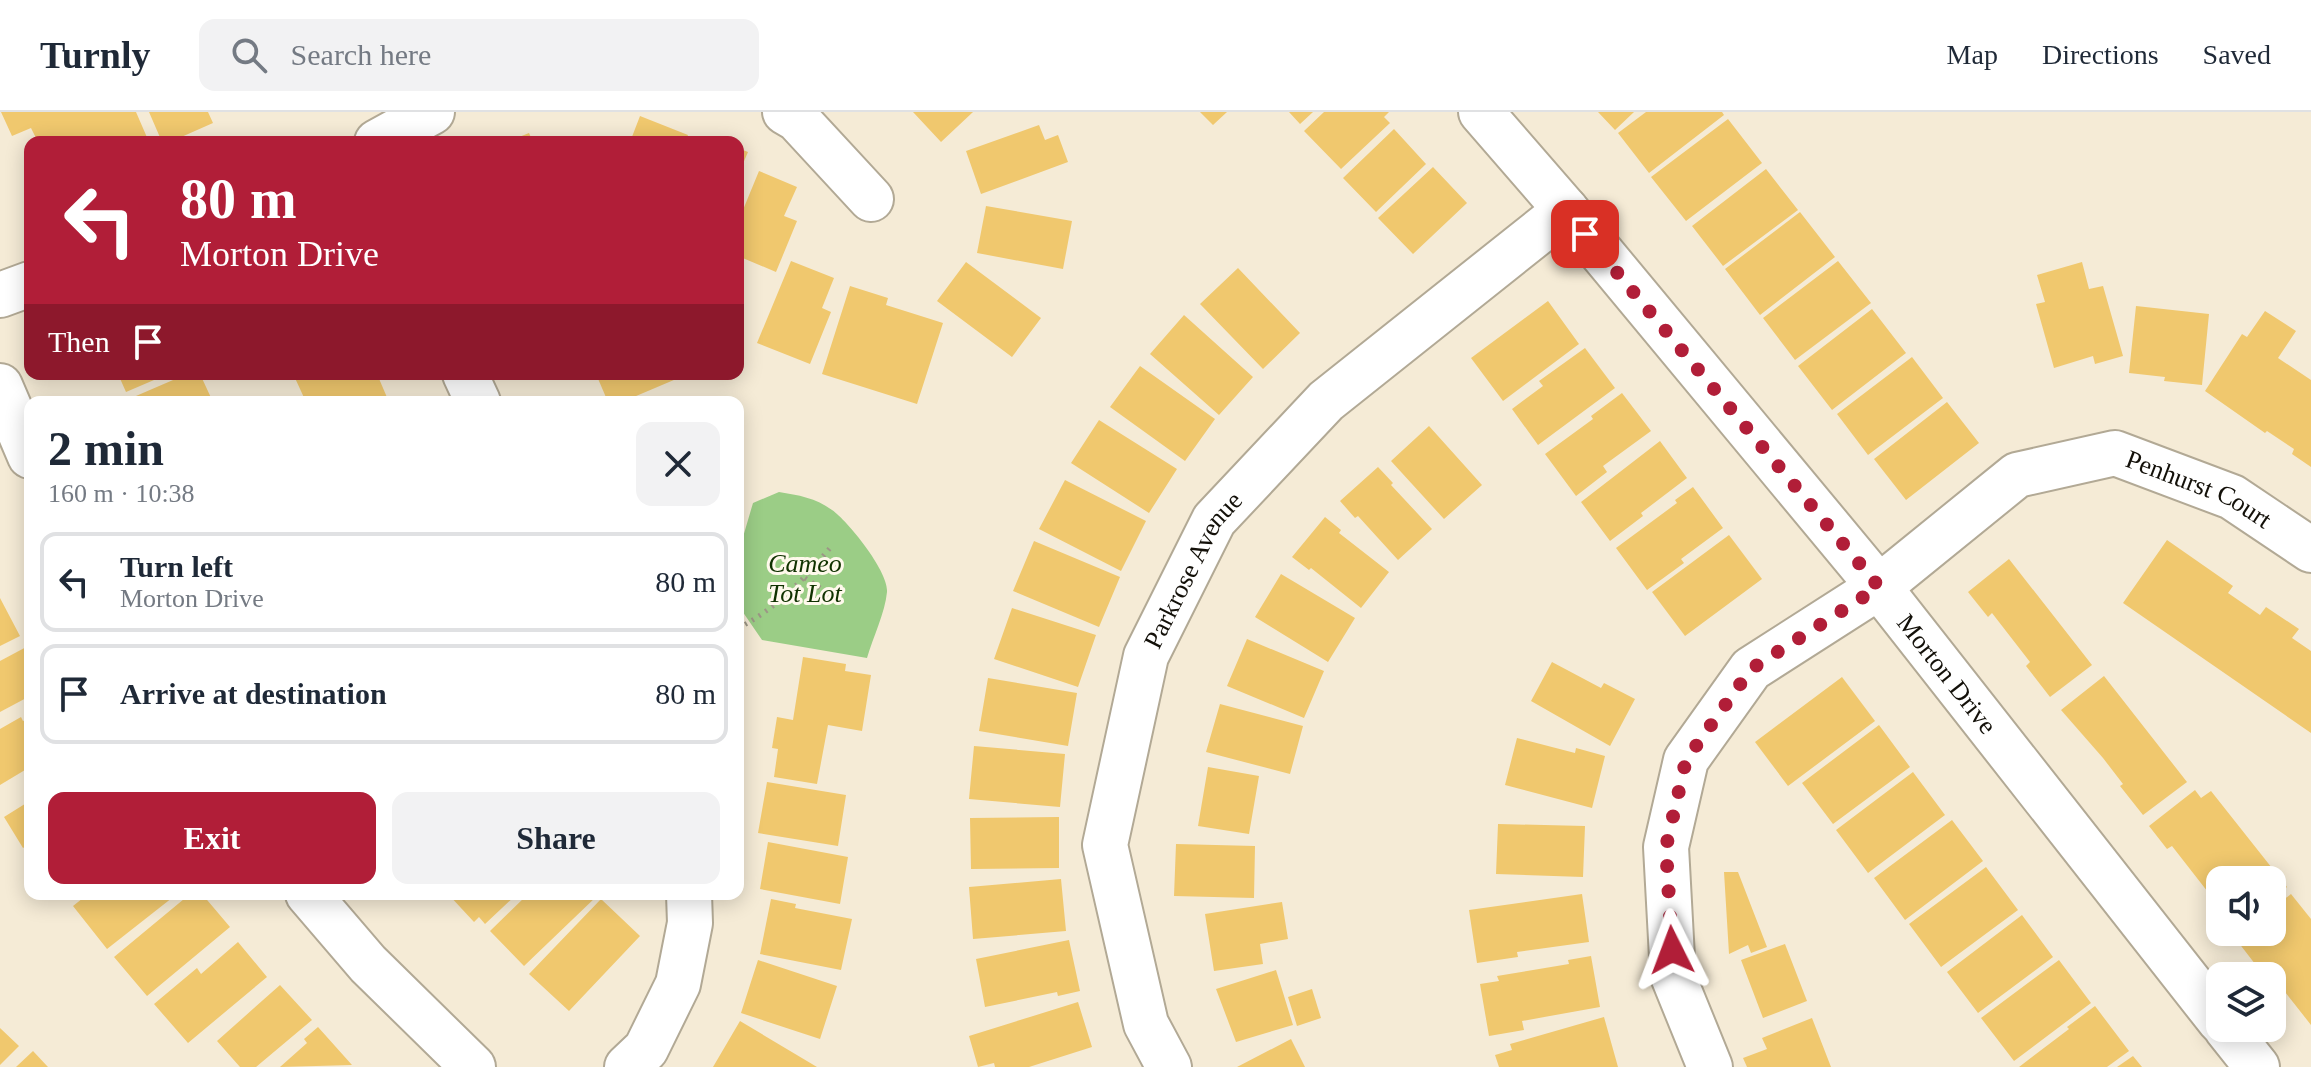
<!DOCTYPE html>
<meta charset="utf-8">
<style>
body{margin:0;font-family:"Times New Roman",serif;background:#f2f2f3;color:#1f2937;height:100vh;display:flex;flex-direction:column;font-size:30px;white-space:nowrap}
*{box-sizing:border-box;margin:0}
p{font-size:26px;color:#747a83}
.icon{flex:none;width:44px;height:44px;fill:none;stroke:currentColor;stroke-width:2;stroke-linecap:round;stroke-linejoin:round}
.map{position:relative;flex:1;overflow:hidden}
.drawer{position:absolute;left:24px;top:284px;width:720px;height:504px;display:flex;flex-direction:column;background:#fff;border-radius:16px;box-shadow:0 4px 20px #0003}
.drawer>*{flex:none}
.guide{position:absolute;left:24px;top:24px;width:720px;height:244px;border-radius:16px;box-shadow:0 4px 20px #0003;background:#b11e38;color:#fff;overflow:hidden}
.controls{position:absolute;left:2206px;top:754px;display:grid;gap:16px}
.controls a{display:grid;place-items:center;width:80px;height:80px;border-radius:16px;background:#fff;box-shadow:0 4px 20px #0003;font-size:40px}
.pin{position:absolute;display:grid;place-items:center;width:68px;height:68px;color:#fff;margin:-34px;border-radius:16px;box-shadow:0 4px 12px #0006}
.me{position:absolute;width:88px;margin:-44px;rotate:357deg;stroke-linejoin:round;filter:drop-shadow(0 0 6px #0008)}
.turn{display:flex;align-items:center;gap:28px;height:168px;padding:0 24px;font-size:36px}
.turn .icon{width:104px;height:104px;stroke-width:2.5}
.turn b{display:block;font-size:56px;line-height:68px}
.then{display:flex;align-items:center;height:76px;padding:0 24px;background:#0003;gap:16px;font-size:30px}
.round{display:grid;place-items:center;flex:none;width:84px;height:84px;border-radius:16px;background:#f2f2f3}
.summary{display:flex;align-items:center;justify-content:space-between;height:136px;padding:0 24px}
h1{font-size:48px;font-weight:600;line-height:60px}
.cta{display:flex;gap:16px;margin-top:auto;padding:16px 24px}
.cta a{flex:1;height:92px;border-radius:16px;background:#b11e38;color:#fff;font-size:32px;font-weight:600;line-height:92px;text-align:center}
.cta a+a{background:#f2f2f3;color:#1f2937}
ul{padding:0;list-style:none}
li{display:flex;align-items:center;gap:24px;height:100px;margin:0 16px 12px;padding:0 8px;border:4px solid #e0e1e3;border-radius:16px}
li div{flex:1}
li b{display:block;font-size:30px}
li em{font-style:normal}
header{display:flex;align-items:center;gap:48px;box-sizing:border-box;height:112px;padding:0 40px;background:#fff;border-bottom:2px solid #e0e1e3}
header strong{font-size:38px}
nav{display:flex;gap:44px;margin-inline-start:auto;font-size:28px}
.search{width:560px;height:72px;background:#f2f2f3;display:flex;align-items:center;gap:20px;box-sizing:border-box;padding:0 28px;border-radius:16px;color:#747a83;font-size:30px}
.map>svg:first-child{display:block}
.green{fill:#9bcd86}
.building{fill:#f0c86e}
.lines{fill:none;stroke-linecap:round;stroke-linejoin:round}
.minor-casing{stroke:#b2a995;stroke-width:48}
.path{stroke:#9d9686;stroke-width:5;stroke-dasharray:2 6;stroke-linecap:butt}
.minor{stroke:#fff;stroke-width:44}
.route{stroke:#b11e38;stroke-width:14;stroke-dasharray:0 25.2}
.labels{text-anchor:middle;dominant-baseline:central;stroke-width:6;stroke-linejoin:round;paint-order:stroke}
.street-label{font-size:26px;fill:#131009;stroke:#fff9ec}
.park-label{font-size:26px;font-style:italic;fill:#103200;stroke:#fff9ec}
</style>
<header>
<strong>Turnly</strong>
<div class="search"><svg class="icon" aria-label="search" viewBox="0 0 24 24"><circle cx="10" cy="10" r="6"/><path d="M15 15l6 6"/></svg>Search here</div>
<nav><a>Map</a><a>Directions</a><a>Saved</a></nav>
</header>
<div class="map">
<svg width="2311" height="955" viewBox="0 0 2311 955">
<rect width="100%" height="100%" fill="#f5ebd6"/>
<path class="green" d="M 779,380 C 798,383 816,386 832,398 C 848,409 889,460 887,480 C 885,501 873,525 867,546 L 762,528 L 738,493 L 738,442 L 753,391 Z"/>
<path class="building" d="M 1,0 L 136,0 L 149,30 L 38,30 L 31,16 L 12,24 Z
M 149,0 L 208,0 L 213,11 L 170,30 L 162,30 Z
M 913,0 L 973,0 L 941,30 Z
M 1200,0 L 1227,0 L 1213,13 Z
M 1289,0 L 1313,0 L 1300,12 Z
M 1324,0 L 1389,0 L 1384,5 L 1390,11 L 1341,57 L 1304,19 Z
M 1598,0 L 1634,0 L 1615,18 Z
M 1646,0 L 1722,0 L 1724,3 L 1649,61 L 1618,21 Z
M 640,4 L 688,23 L 685,30 L 630,30 Z
M 1728,7 L 1762,51 L 1686,109 L 1651,65 Z
M 1039,13 L 1045,28 L 1058,23 L 1068,50 L 981,82 L 966,39 Z
M 1394,17 L 1426,52 L 1376,100 L 1343,66 Z
M 529,21 L 533,30 L 507,30 Z
M 738,36 L 748,40 L 738,63 Z
M 1433,55 L 1467,91 L 1413,142 L 1378,106 Z
M 1766,57 L 1798,98 L 1723,154 L 1692,114 Z
M 759,59 L 797,75 L 784,104 L 797,109 L 776,160 L 738,144 L 738,110 Z
M 986,94 L 1072,109 L 1063,157 L 977,141 Z
M 1800,100 L 1835,145 L 1760,203 L 1725,157 Z
M 791,149 L 834,166 L 822,196 L 831,200 L 810,252 L 757,231 Z
M 1838,149 L 1871,191 L 1795,248 L 1763,206 Z
M 966,150 L 1041,206 L 1012,245 L 937,189 Z
M 2082,150 L 2089,177 L 2103,174 L 2123,244 L 2095,252 L 2093,244 L 2054,256 L 2036,192 L 2045,190 L 2037,163 Z
M 1238,156 L 1300,221 L 1263,257 L 1200,192 Z
M 850,174 L 888,186 L 886,193 L 943,211 L 917,292 L 822,262 Z
M 1548,189 L 1579,232 L 1503,289 L 1471,246 Z
M 2136,194 L 2209,202 L 2202,273 L 2164,269 L 2165,265 L 2129,261 Z
M 1872,197 L 1906,241 L 1832,298 L 1798,254 Z
M 2265,199 L 2296,219 L 2278,246 L 2311,268 L 2311,355 L 2292,342 L 2294,337 L 2267,319 L 2265,321 L 2205,279 L 2242,222 L 2247,225 Z
M 1184,203 L 1253,265 L 1219,303 L 1150,242 Z
M 1585,236 L 1615,276 L 1538,333 L 1512,297 L 1543,274 L 1539,269 Z
M 1912,245 L 1943,286 L 1868,343 L 1837,302 Z
M 1140,254 L 1215,307 L 1185,349 L 1110,295 Z
M 118,262 L 168,262 L 126,280 Z
M 187,262 L 200,262 L 213,290 L 122,290 Z
M 303,262 L 377,262 L 389,290 L 306,290 L 295,266 Z
M 596,262 L 688,262 L 622,290 L 608,290 Z
M 1622,281 L 1651,319 L 1603,354 L 1607,360 L 1576,384 L 1545,342 L 1593,307 L 1591,304 Z
M 1947,290 L 1979,331 L 1906,388 L 1874,347 Z
M 1099,308 L 1177,357 L 1149,401 L 1071,351 Z
M 1429,314 L 1482,373 L 1444,407 L 1391,349 Z
M 1660,329 L 1687,366 L 1641,401 L 1643,404 L 1610,429 L 1581,390 Z
M 1378,355 L 1393,371 L 1391,373 L 1432,417 L 1398,448 L 1358,404 L 1355,406 L 1340,389 Z
M 1065,368 L 1146,409 L 1121,459 L 1039,417 Z
M 1693,375 L 1723,416 L 1681,447 L 1684,451 L 1647,478 L 1616,436 L 1677,391 L 1675,388 Z
M 1325,405 L 1341,418 L 1339,421 L 1389,460 L 1361,496 L 1311,456 L 1309,458 L 1292,445 Z
M 1729,423 L 1762,467 L 1685,524 L 1652,480 Z
M 2167,428 L 2233,474 L 2228,481 L 2260,503 L 2266,495 L 2299,517 L 2292,526 L 2311,539 L 2311,621 L 2123,491 Z
M 1034,429 L 1120,465 L 1099,515 L 1013,479 Z
M 2009,447 L 2092,553 L 2050,585 L 2026,554 L 2030,550 L 1992,501 L 1988,505 L 1968,480 Z
M 1281,462 L 1355,506 L 1328,550 L 1255,505 Z
M 0,486 L 20,524 L 0,534 Z
M 1012,496 L 1096,523 L 1078,575 L 994,547 Z
M 1247,527 L 1324,559 L 1304,606 L 1227,574 Z
M 30,533 L 30,584 L 0,600 L 0,549 Z
M 803,545 L 846,552 L 845,559 L 871,563 L 862,619 L 828,613 L 817,672 L 774,665 L 778,637 L 772,636 L 777,605 L 793,608 Z
M 1552,550 L 1601,576 L 1604,571 L 1635,587 L 1610,634 L 1531,589 Z
M 2104,564 L 2187,670 L 2143,703 L 2120,674 L 2123,672 L 2103,646 L 2061,598 Z
M 1842,565 L 1875,609 L 1788,674 L 1755,630 Z
M 988,566 L 1077,581 L 1068,634 L 979,619 Z
M 1220,592 L 1303,614 L 1290,662 L 1206,640 Z
M 21,605 L 23,609 L 30,606 L 30,655 L 0,673 L 0,617 Z
M 1879,613 L 1910,655 L 1833,712 L 1802,671 Z
M 1517,626 L 1575,641 L 1576,636 L 1605,644 L 1592,696 L 1505,673 Z
M 974,634 L 1065,642 L 1060,695 L 969,687 Z
M 1208,655 L 1259,664 L 1249,722 L 1198,714 Z
M 1913,660 L 1945,703 L 1868,761 L 1836,718 Z
M 767,670 L 846,683 L 838,734 L 758,721 Z
M 2195,678 L 2201,686 L 2211,679 L 2287,775 L 2272,786 L 2272,768 L 2220,768 L 2220,807 L 2206,788 L 2211,784 L 2172,734 L 2167,737 L 2149,714 Z
M 28,690 L 30,694 L 30,732 L 23,736 L 4,705 Z
M 1059,705 L 1059,756 L 971,757 L 970,706 Z
M 1952,708 L 1983,749 L 1905,808 L 1874,766 Z
M 1498,712 L 1585,714 L 1583,765 L 1496,762 Z
M 768,730 L 848,745 L 840,792 L 760,777 Z
M 1176,732 L 1255,734 L 1254,786 L 1174,784 Z
M 1986,755 L 2018,798 L 1941,855 L 1909,812 Z
M 1724,760 L 1738,760 L 1767,835 L 1751,841 L 1748,833 L 1729,842 Z
M 1061,767 L 1066,819 L 973,827 L 969,775 Z
M 88,782 L 177,782 L 107,837 L 73,794 Z
M 190,782 L 202,782 L 230,815 L 147,884 L 114,845 Z
M 448,782 L 517,782 L 485,812 L 479,805 L 474,810 Z
M 528,782 L 594,782 L 597,784 L 524,854 L 490,819 Z
M 1582,782 L 1589,830 L 1517,840 L 1518,845 L 1477,851 L 1469,798 Z
M 2291,782 L 2311,807 L 2311,913 L 2267,857 L 2262,861 L 2235,826 L 2243,820 L 2272,820 L 2272,797 Z
M 601,787 L 640,824 L 569,899 L 529,862 Z
M 771,787 L 796,792 L 795,796 L 852,807 L 841,858 L 760,842 Z
M 1282,790 L 1288,827 L 1260,832 L 1263,852 L 1214,859 L 1205,802 Z
M 2022,803 L 2053,845 L 1978,901 L 1947,860 Z
M 1069,828 L 1080,879 L 1058,884 L 1057,880 L 985,895 L 976,847 Z
M 238,830 L 267,865 L 188,931 L 154,892 L 197,856 L 201,862 Z
M 1785,832 L 1807,889 L 1763,906 L 1741,848 Z
M 1591,844 L 1600,895 L 1522,909 L 1524,918 L 1489,924 L 1480,872 L 1499,869 L 1497,864 L 1569,852 L 1568,848 Z
M 758,848 L 837,874 L 820,927 L 741,901 Z
M 2059,848 L 2091,891 L 2014,949 L 1981,906 Z
M 1276,858 L 1293,913 L 1236,930 L 1216,877 Z
M 280,873 L 312,908 L 256,955 L 240,955 L 217,929 Z
M 1312,877 L 1321,906 L 1297,914 L 1288,885 Z
M 1078,890 L 1092,935 L 1029,955 L 995,955 L 994,951 L 978,955 L 969,924 Z
M 2095,894 L 2129,939 L 2107,955 L 2019,955 L 2069,917 L 2067,915 Z
M 1604,905 L 1618,955 L 1499,955 L 1495,943 L 1512,938 L 1510,932 Z
M 1812,906 L 1831,955 L 1747,955 L 1743,946 L 1767,937 L 1762,926 Z
M 740,909 L 817,955 L 713,955 Z
M 318,915 L 352,953 L 280,955 L 307,931 L 304,927 Z
M 0,916 L 19,934 L 0,953 Z
M 1291,927 L 1305,955 L 1237,955 Z
M 33,939 L 48,955 L 16,955 Z
M 2133,944 L 2142,955 L 2117,955 Z"/>
<g class="lines">
<defs>
<g id="minor">
<path d="M 785,0 L 797,7 L 871,87"/>
<path id="s1" d="M 1481,0 L 1566,98 L 1879,475 L 2220,909"/>
<path d="M 377,30 L 432,0"/>
<path d="M 0,183 L 30,172"/>
<path d="M 465,262 L 478,290"/>
<path d="M 0,274 L 30,344"/>
<path d="M 308,782 L 368,852 L 473,955"/>
<path d="M 2226,916 L 2257,955"/>
<path d="M 627,955 L 646,937 L 678,872 L 690,811 L 689,782"/>
<path id="s2" d="M 1169,955 L 1146,912 L 1105,733 L 1146,544 L 1214,408 L 1326,289 L 1566,98"/>
<path id="s3" d="M 1710,955 L 1673,864 L 1666,735 L 1686,648 L 1751,557 L 1879,475 L 2017,363 L 2115,341 L 2232,385 L 2311,438"/>
</g>
</defs>
<use href="#minor" class="minor-casing"/>
<path class="path" d="M 805,466 L 826,480
M 738,516 C 775,498 804,467 830,436"/>
<use href="#minor" class="minor"/>
</g>
<g class="lines">
<path class="route" d="M 1585,122 L 1879,475 L 1751,557 L 1686,648 L 1666,735 L 1672,838"/>
</g>
<g class="labels">
<g class="street-label">
<text stroke="none"><textPath href="#s3" startOffset="950">Penhurst Court</textPath></text>
<text stroke="none"><textPath href="#s2" startOffset="524">Parkrose Avenue</textPath></text>
<text stroke="none"><textPath href="#s1" startOffset="730">Morton Drive</textPath></text>
</g>
<g class="park-label">
<text x="805" y="451">Cameo<tspan x="805" dy="30">Tot Lot</tspan></text>
</g>
</g>
</svg>
<div class="controls">
<a><svg class="icon" aria-label="sound" viewBox="0 0 24 24"><path d="M4 9h4l5-4v14l-5-4H4zM17 9q2 3 0 6"/></svg></a>
<a><svg class="icon" aria-label="layers" viewBox="0 0 24 24"><path d="M12 4l9 5-9 5-9-5zM3 14l9 5 9-5"/></svg></a>
</div>
<div class="pin" style="left:1585px;top:122px;background:#d93025"><svg class="icon" aria-label="arrive" viewBox="0 0 24 24"><path d="M6 21V4h12l-3 4 3 4H6"/></svg></div>
<svg class="me" style="left:1672px;top:838px" viewBox="-20 -20 40 40"><path d="M0-17L14 15 0 8-14 15z" fill="#b11e38" stroke="#fff" stroke-width="4"/></svg>
<div class="guide">
<div class="turn"><svg class="icon" aria-label="left" viewBox="0 0 24 24"><path d="M17 20v-9H6M10 6l-5 5 5 5"/></svg><div><b>80 m</b>Morton Drive</div></div>
<div class="then">Then<svg class="icon" aria-label="arrive" viewBox="0 0 24 24"><path d="M6 21V4h12l-3 4 3 4H6"/></svg></div>
</div>
<section class="drawer">
<div class="summary"><div><h1>2 min</h1><p>160 m · 10:38</p></div><a class="round"><svg class="icon" aria-label="close" viewBox="0 0 24 24"><path d="M6 6l12 12M18 6L6 18"/></svg></a></div>
<ul>
<li><svg class="icon" aria-label="left" viewBox="0 0 24 24"><path d="M17 20v-9H6M10 6l-5 5 5 5"/></svg><div><b>Turn left</b><p>Morton Drive</p></div><em>80 m</em></li>
<li><svg class="icon" aria-label="arrive" viewBox="0 0 24 24"><path d="M6 21V4h12l-3 4 3 4H6"/></svg><div><b>Arrive at destination</b></div><em>80 m</em></li>
</ul>
<div class="cta"><a>Exit</a><a>Share</a></div>
</section>
</div>
